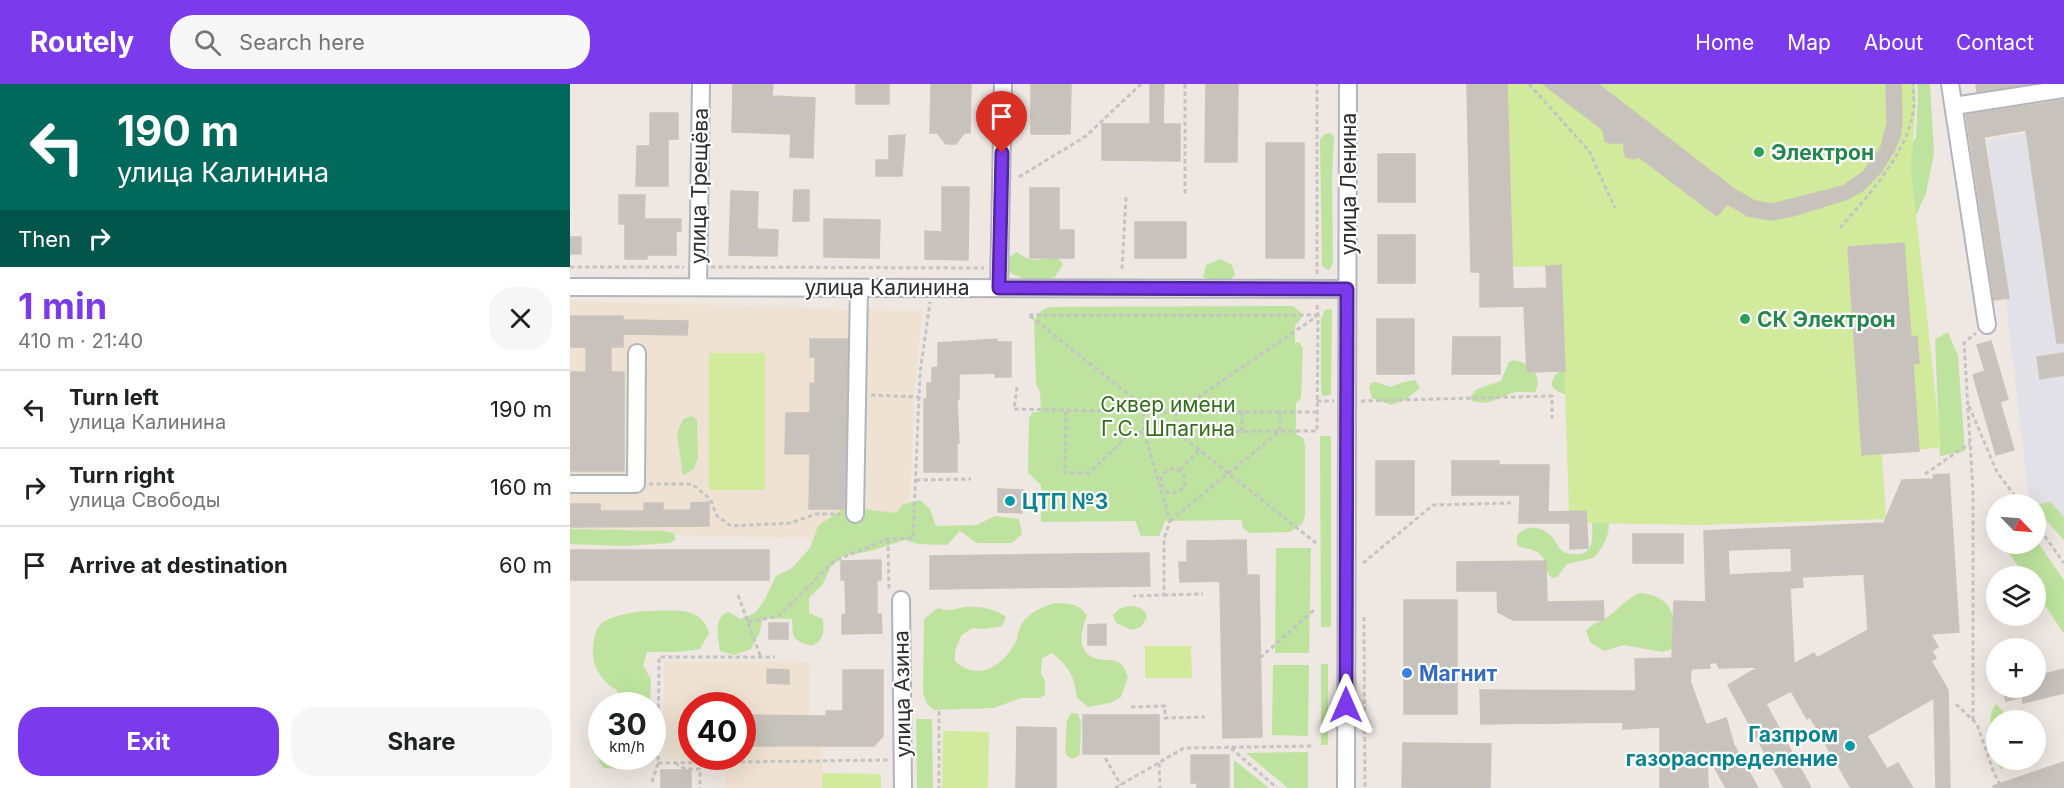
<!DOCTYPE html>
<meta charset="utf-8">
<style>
body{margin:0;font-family:Inter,sans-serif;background:#f6f6f6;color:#202124;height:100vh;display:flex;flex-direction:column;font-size:22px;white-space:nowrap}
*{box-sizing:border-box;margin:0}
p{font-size:20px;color:#757577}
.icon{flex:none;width:33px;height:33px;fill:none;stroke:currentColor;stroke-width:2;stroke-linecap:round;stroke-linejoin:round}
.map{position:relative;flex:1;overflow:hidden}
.side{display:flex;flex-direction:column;background:#fff;width:570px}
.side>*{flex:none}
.banner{background:#00695c;color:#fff;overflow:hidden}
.needle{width:39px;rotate:115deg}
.controls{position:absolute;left:1416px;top:410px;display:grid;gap:12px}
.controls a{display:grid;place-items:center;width:60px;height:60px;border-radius:50%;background:#fff;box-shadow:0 6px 24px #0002;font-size:30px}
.speed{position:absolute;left:18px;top:608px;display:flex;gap:12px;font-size:30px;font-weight:700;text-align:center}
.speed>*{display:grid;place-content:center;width:78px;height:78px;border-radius:50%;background:#fff;box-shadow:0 6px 24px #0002;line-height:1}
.speed small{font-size:15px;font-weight:400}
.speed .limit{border:9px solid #d22;background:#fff;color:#111}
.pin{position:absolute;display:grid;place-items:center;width:51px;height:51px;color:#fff;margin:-62px -26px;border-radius:50% 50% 50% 0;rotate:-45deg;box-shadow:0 0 6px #0007}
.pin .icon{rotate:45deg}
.me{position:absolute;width:66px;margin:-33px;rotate:0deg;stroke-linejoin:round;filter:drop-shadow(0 0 4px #0008)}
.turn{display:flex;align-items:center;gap:21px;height:126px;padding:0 18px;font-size:27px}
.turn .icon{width:78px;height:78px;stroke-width:2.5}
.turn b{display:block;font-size:42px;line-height:51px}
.then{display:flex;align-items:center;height:57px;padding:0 18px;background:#0003;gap:12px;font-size:22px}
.round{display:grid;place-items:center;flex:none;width:63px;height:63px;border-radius:24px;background:#f6f6f6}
.overview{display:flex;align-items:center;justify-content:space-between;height:102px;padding:0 18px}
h1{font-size:36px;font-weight:700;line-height:45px;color:#7c3aed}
.cta{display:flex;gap:12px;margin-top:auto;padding:12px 18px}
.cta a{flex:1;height:69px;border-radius:24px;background:#7c3aed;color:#fff;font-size:24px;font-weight:700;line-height:69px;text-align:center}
.cta a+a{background:#f6f6f6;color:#202124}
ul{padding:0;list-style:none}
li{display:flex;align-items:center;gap:18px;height:78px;padding:0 18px;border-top:2px solid #e0e0e0}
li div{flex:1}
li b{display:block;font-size:22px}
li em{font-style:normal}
header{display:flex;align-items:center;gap:36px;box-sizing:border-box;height:84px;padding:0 30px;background:#7c3aed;color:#fff}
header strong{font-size:28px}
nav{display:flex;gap:33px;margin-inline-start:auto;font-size:21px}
.search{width:420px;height:54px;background:#f6f6f6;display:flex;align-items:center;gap:15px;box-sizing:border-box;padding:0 21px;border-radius:24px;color:#757577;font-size:22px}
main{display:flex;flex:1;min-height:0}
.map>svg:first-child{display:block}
.industrial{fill:#e2e1e8}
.education{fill:#efe2d2;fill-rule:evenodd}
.green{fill:#bee39f}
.pitch{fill:#d1ea9c}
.building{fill:#c8c2bc;stroke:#cac3ba;stroke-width:1.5;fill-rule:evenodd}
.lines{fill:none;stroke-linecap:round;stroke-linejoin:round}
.minor-casing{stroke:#b1b5be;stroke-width:20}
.path{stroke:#c4c4c4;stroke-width:3;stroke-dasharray:4.5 3;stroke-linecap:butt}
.minor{stroke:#fff;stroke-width:16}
.route-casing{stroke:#51269a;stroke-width:15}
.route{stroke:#7c3aed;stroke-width:10}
.leisure-dot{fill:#2e9e5b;stroke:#fff;stroke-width:2}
.culture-dot{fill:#0f9aa8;stroke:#fff;stroke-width:2}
.shop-dot{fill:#3f7fe0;stroke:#fff;stroke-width:2}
.labels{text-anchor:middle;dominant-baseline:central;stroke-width:4.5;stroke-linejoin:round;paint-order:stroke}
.leisure-label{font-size:21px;font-weight:bold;fill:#27864d;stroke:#fff;text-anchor:start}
.street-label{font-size:21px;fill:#2e2e2e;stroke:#fff}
.park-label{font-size:21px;fill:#356c1d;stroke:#fff}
.culture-label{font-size:21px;font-weight:bold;fill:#0d838f;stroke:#fff;text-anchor:start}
.shop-label{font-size:21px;font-weight:bold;fill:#366cbe;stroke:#fff;text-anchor:start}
</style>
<header>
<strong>Routely</strong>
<div class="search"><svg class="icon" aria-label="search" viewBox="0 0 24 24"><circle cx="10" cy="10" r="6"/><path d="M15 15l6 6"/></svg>Search here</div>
<nav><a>Home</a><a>Map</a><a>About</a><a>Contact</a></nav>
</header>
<main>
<section class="side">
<div class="banner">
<div class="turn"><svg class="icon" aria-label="left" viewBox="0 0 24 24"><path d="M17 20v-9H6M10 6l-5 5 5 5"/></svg><div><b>190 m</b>улица Калинина</div></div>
<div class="then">Then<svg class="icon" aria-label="right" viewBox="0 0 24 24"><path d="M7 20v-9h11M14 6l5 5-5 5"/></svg></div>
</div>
<div class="overview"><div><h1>1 min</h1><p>410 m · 21:40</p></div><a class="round"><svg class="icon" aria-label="close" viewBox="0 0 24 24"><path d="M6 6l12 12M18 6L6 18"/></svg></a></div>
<ul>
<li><svg class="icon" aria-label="left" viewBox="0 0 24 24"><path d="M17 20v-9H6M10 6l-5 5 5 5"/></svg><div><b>Turn left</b><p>улица Калинина</p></div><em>190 m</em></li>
<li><svg class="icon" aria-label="right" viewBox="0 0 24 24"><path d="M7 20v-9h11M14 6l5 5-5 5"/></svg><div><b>Turn right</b><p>улица Свободы</p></div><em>160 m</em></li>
<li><svg class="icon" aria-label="arrive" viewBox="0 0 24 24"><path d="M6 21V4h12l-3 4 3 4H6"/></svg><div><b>Arrive at destination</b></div><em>60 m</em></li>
</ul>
<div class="cta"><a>Exit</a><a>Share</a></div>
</section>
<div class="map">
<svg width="1494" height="704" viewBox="0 0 1494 704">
<rect width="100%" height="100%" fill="#efe7e1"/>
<path class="industrial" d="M 1494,42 L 1494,447 L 1459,415 L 1417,56 Z"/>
<path class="education" d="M 0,217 L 353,227 L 345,298 L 339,451 L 210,454 L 0,449 Z
M 94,577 L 240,578 L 239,631 L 253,632 L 252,704 L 155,704 L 155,682 L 115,682 L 115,675 L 93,675 ZM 122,621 L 172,621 L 172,672 L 122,672 Z"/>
<path class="green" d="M 1347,0 L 1360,0 L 1364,70 L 1356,109 L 1340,145 L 1321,97 L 1346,53 L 1348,8 Z
M 761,49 L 764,53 L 762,93 L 763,177 L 761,184 L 758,186 L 752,182 L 750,55 L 755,50 Z
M 447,168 C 462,181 471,174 488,174 L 493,180 L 485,193 C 465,200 452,196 434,185 L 435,176 Z
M 650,175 L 662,181 L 665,191 L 657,199 L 646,199 L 633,193 L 636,181 Z
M 723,222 L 730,228 L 731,235 L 725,242 L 725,259 L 729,258 L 733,264 L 731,314 L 726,319 L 726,350 L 733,354 L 735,361 L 735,432 L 732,440 L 720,448 L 679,449 L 673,444 L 671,436 L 595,437 L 589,452 L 571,452 L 565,437 L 471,438 L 471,401 L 458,389 L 459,334 L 463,328 L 471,328 L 470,308 L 466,300 L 464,236 L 472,226 L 479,223 Z
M 762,225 L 761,311 L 752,312 L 751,304 L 751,235 L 755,226 Z
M 1378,248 L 1388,272 L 1395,367 L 1370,372 L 1365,255 Z
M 944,276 C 959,279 974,291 965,308 C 958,309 952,307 946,308 C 926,313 925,322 902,317 L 900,313 L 907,305 L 931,297 L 939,278 Z
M 997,282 L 1003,312 C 994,310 986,309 981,300 L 985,291 Z
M 845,296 L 850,304 L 835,316 L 821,321 L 802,314 L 799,304 L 801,299 L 806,298 L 820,303 L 834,298 Z
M 122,332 L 127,336 L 128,373 L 124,385 L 113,391 L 107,350 L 113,335 Z
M 750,352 L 761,352 L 761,543 L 751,543 Z
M 350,416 L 360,425 L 366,442 L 407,441 L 425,432 L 449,435 L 452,450 L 442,459 L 407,459 L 390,447 L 377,461 L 347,460 L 335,456 L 300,467 L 273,472 L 260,484 L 253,500 L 239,514 L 239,529 L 253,535 C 254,548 254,556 242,562 C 222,556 223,555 222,535 L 193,534 L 189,550 L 181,565 L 164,571 L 150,567 C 148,554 143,531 159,528 L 170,535 L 185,529 L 195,515 L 206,492 L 222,484 L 240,464 L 248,442 L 275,423 L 327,429 L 332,421 Z
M 1480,418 L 1494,433 L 1494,456 L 1466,425 L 1466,421 Z
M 1021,431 L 1038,436 C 1042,448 1032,466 1023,474 L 997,480 L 987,493 L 982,494 C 974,487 977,473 967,468 C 961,464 953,465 947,461 L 947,452 C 956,439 974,443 983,454 C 986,458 988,463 991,466 C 996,470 1003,471 1009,470 C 1027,469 1022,444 1021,431 Z
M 0,445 L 95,447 L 103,449 L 106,455 L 100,459 L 55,462 L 0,460 Z
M 1466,456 L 1494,496 L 1494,550 L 1466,508 L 1466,492 L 1455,492 L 1438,468 L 1438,459 L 1466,459 Z
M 706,464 L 741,464 L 739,569 L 705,569 Z
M 1070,509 C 1105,512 1105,535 1107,564 L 1092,568 L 1054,561 L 1034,567 L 1020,558 L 1016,547 C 1022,539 1031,538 1039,532 C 1050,524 1058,513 1070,509 Z
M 485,519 C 499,520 510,519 517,532 C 510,548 506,570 528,575 C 535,577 545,574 551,580 C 554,583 556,589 558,593 L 551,613 L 540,619 L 518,623 L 507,614 C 504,591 500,584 482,569 L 472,574 L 471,590 L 475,597 L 475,611 L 470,614 L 451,614 L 424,624 L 364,626 L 357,620 L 353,609 L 354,535 L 368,524 C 384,529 382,524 397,523 C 409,522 426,525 436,533 L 432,542 L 414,545 L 402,544 L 391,552 L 385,567 L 385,577 C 407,598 432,583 445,559 C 448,554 448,546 451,541 C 459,528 472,523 485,519 Z
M 559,522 C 568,523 575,523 577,533 L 571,543 L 562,546 L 546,539 L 543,531 L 549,525 Z
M 72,527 C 98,528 131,519 139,549 L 130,565 L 108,568 L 77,568 L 73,582 L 81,595 L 80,621 L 43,621 L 47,611 L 47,606 C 37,601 29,592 25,581 C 21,572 23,547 31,540 C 41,531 59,530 72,527 Z
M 751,580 L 758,580 L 758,661 L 751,661 Z
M 703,581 L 739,581 L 738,652 L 702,651 Z
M 1426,620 L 1434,628 L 1435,636 L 1426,636 L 1426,675 L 1440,675 L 1439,683 L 1431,685 C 1420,672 1415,633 1426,620 Z
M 504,629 L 508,630 L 511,637 L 510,669 L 508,672 L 502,675 L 497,672 L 495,668 L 497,637 L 500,630 Z
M 346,635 L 362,635 L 363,704 L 347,704 Z
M 31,652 L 32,672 L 78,672 C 66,685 51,685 34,684 C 25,676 27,662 31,652 Z
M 738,668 L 738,704 L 718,704 L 676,669 Z
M 664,676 L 699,704 L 664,704 Z"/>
<path class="pitch" d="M 937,0 L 1345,0 L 1346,18 L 1341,84 L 1371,363 L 1312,370 L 1316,435 L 1130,441 L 1017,439 L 1016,427 L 999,428 L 991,182 L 943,183 Z
M 139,269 L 195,269 L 195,406 L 139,406 Z
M 575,562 L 621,562 L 622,594 L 575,594 Z
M 373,647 L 419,648 L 418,704 L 372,704 Z
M 252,689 L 311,690 L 311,704 L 252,704 Z"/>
<path class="building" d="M 163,0 L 203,0 L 202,12 L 245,14 L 243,74 L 220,73 L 221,50 L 162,48 Z
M 286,0 L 319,0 L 319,20 L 286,20 Z
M 361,0 L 401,0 L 400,49 L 394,49 L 386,60 L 376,60 L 367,49 L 360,49 Z
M 461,0 L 501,0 L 500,50 L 461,50 Z
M 580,0 L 594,0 L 593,40 L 610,40 L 610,77 L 532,76 L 532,40 L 580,40 Z
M 636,0 L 668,0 L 667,78 L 635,78 Z
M 897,0 L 937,0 L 943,205 L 977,204 L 976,182 L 991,181 L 995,287 L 957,288 L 954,222 L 910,223 L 910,188 L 901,188 Z
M 973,0 L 1028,0 L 1167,107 L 1185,117 L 1202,120 L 1273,102 L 1294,87 L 1311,63 L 1314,52 L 1317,39 L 1316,0 L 1331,0 L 1332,38 L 1330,53 L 1324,67 L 1311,88 L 1294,106 L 1278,115 L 1223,132 L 1201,136 L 1178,132 L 1157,120 L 1147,132 L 1069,73 L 1064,75 L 1056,73 L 1054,69 L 1054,59 L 1039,59 L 1035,57 L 1033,46 Z
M 1406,0 L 1458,0 L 1407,8 Z
M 1494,16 L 1494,259 L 1487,259 L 1456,46 L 1414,53 L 1439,214 L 1424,216 L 1396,31 Z
M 80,29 L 108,29 L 108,55 L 98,55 L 98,102 L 66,102 L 67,62 L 80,62 Z
M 335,51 L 332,92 L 306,92 L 306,76 L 319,76 L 319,52 Z
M 696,59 L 734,59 L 734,174 L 696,174 Z
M 808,70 L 845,70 L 845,118 L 808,118 Z
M 372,103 L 399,103 L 398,176 L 355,175 L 355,147 L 372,148 Z
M 460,104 L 489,104 L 489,146 L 504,146 L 504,174 L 460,174 Z
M 224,106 L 239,106 L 239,137 L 223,137 Z
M 161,107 L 188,108 L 187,145 L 208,146 L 207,172 L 159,171 Z
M 49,111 L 75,111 L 74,135 L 111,135 L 111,147 L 106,147 L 106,171 L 77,171 L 77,175 L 55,175 L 55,140 L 49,140 Z
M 254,135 L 310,136 L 309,174 L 254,173 Z
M 565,138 L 616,138 L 616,174 L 565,174 Z
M 808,151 L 845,151 L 845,199 L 808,199 Z
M 0,153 L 11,153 L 11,170 L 0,170 Z
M 1334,159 L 1341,253 L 1347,252 L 1349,279 L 1343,280 L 1349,367 L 1292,371 L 1278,163 Z
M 0,232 L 53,232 L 53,236 L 118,237 L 117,251 L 53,250 L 53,263 L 41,263 L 41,288 L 54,288 L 54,387 L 0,387 L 0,288 L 16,288 L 16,263 L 0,263 Z
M 807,235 L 844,235 L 844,290 L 807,290 Z
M 883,253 L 930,253 L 930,290 L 882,290 Z
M 240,255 L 278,255 L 275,425 L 239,425 L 240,370 L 215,370 L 216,329 L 240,329 L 240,299 L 245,300 L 245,273 L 240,273 Z
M 427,255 L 427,258 L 441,258 L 441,293 L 425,293 L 425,289 L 389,290 L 389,315 L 387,315 L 389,359 L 387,359 L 387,388 L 354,388 L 354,315 L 357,315 L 357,299 L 362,299 L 362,284 L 368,283 L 368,259 Z
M 1421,257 L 1438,315 L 1430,318 L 1444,366 L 1426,371 L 1403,291 L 1415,287 L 1407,261 Z
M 1494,269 L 1494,291 L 1470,295 L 1467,273 Z
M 806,377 L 844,377 L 844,431 L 806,431 Z
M 882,377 L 929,377 L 929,381 L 979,381 L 978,428 L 1016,427 L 1018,464 L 1000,465 L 1000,439 L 949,439 L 950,411 L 882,411 Z
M 1379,390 L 1389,548 L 1361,550 L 1368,563 L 1362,567 L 1366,574 L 1361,577 L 1378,606 L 1380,704 L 1366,704 L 1364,614 L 1297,652 L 1317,685 L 1328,679 L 1343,704 L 1281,704 L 1240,633 L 1237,635 L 1221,607 L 1196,620 L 1241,704 L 1214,704 L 1158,601 L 1189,583 L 1149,584 L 1146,578 L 1139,580 L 1140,584 L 1121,585 L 1120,597 L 1136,641 L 1156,634 L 1164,661 L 1188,704 L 1156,704 L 1137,670 L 1138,704 L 1090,704 L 1090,643 L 1053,645 L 1053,638 L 911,640 L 910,606 L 1066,607 L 1065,575 L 1102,574 L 1104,517 L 1136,518 L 1134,447 L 1314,439 L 1332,396 L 1364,395 L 1363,391 ZM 1221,464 L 1222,488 L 1159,491 L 1158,466 ZM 1294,490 L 1298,546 L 1247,574 L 1244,569 L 1224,580 L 1220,504 L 1233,503 L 1232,493 Z
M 428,405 L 453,406 L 452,429 L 428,428 Z
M 139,418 L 139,442 L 0,443 L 0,420 L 30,420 L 30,427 L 74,427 L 74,419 L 93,419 L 93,426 L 121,426 L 121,419 Z
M 1063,450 L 1113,450 L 1113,479 L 1063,479 Z
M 676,456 L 677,491 L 689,491 L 692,653 L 653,654 L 650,497 L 610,498 L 609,478 L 617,478 L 617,457 Z
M 0,466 L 199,466 L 199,496 L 0,496 Z
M 579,469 L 580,502 L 360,505 L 360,472 Z
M 311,476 L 311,496 L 307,496 L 307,530 L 311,530 L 312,549 L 272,550 L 272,531 L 276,530 L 275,496 L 271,496 L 271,477 Z
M 976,477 L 977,518 L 1033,517 L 1034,536 L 943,536 L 928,528 L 927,507 L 887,507 L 887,478 Z
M 834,516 L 887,516 L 887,630 L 834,630 Z
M 199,539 L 218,539 L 218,555 L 199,555 Z
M 536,540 L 536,561 L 518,561 L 518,541 Z
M 197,585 L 219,586 L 219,600 L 197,599 Z
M 1494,585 L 1494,609 L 1453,619 L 1452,613 L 1436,617 L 1432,603 L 1466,603 L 1466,592 Z
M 273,586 L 313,586 L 313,652 L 304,662 L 172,662 L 172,631 L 256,632 L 256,627 L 273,627 Z
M 513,631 L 589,631 L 589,670 L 513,670 Z
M 447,643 L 486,644 L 486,704 L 446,704 Z
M 833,659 L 921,660 L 920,704 L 832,703 Z
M 621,671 L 659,671 L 659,704 L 627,704 L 627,699 L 621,699 Z
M 1494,678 L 1494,704 L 1423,704 L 1423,702 Z
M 91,686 L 121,686 L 121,704 L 91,704 Z"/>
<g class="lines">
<defs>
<path id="minor" d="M 1380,0 L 1417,241
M 1384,22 L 1494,5
M 0,203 L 777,205
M 128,203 L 131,0
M 429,204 L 433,0
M 0,400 L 66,400 L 67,269
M 285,430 L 289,204
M 331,516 L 333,704
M 776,704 L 778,0"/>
</defs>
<use href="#minor" class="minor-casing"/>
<path class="path" d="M 615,0 L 615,112
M 959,0 L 1019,67 L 1045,124
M 449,93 L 516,52 L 571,0
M 1270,144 C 1298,112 1339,67 1344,23 C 1344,16 1343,7 1343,0
M 0,183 L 114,183
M 141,183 L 414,184
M 552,185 L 556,113
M 747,190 L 747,0
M 747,221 L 748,231 L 747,347 L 574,348 L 574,328 L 747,328
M 459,231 L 748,231
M 460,232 L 582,329
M 447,303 L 444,325 L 574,328
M 301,311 L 349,313
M 747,317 L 764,317
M 791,317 L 982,312 L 982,334
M 1399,322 L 1427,388 L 1451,420
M 496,327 L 495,389 L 519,389 L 561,349 L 574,348 L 600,437 L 594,455 L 594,511 L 563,512
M 672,328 L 672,347
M 606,347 L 606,328 L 746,233
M 608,349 L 746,459
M591 397a12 12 0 1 1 24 0a12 12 0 1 1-24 0Z
M 610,386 L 629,366
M 1355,390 L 1400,359
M 346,396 L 401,395
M 79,400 L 122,400 L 140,415 L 147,432 L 161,442 L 220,439 L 246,430 L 271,430
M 600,437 L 710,347 L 710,328
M 1466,440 L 1494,479
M 318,455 L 319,507
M 793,479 L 863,421 L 941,419
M 168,511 L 191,574
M 594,511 L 633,510
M 794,533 L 795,704
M 178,538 L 209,532 L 264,477 L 318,455 L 343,454 L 350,289 L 360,218
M 690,574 L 746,524
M 1386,620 L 1407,640 L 1424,689 L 1432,704
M 561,623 L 595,622 L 595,634 L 635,633
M 369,627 L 369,704
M 1403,636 L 1403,407 L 1394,259 L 1406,249
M 661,664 L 707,704
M 535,674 L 551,701
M 88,679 L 319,676
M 105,679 L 115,685 L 130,685 L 130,704
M 589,679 L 590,704
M 82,698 L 88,679 L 89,573 L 205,573
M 545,704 L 614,664 L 744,662"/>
<use href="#minor" class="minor"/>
</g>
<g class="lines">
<defs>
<path id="route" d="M 432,69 L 429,204 L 777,205 L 776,621"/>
</defs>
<use href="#route" class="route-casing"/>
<use href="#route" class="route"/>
</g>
<g class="leisure-dot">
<circle cx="1189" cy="68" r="6"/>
<circle cx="1175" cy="235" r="6"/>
</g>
<g class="culture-dot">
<circle cx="440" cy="417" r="6"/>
<circle cx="1280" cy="662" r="6"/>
</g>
<circle class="shop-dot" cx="837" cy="589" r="6"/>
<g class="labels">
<g class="leisure-label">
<text x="1201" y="68">Электрон</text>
<text x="1187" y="235">СК Электрон</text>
</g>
<g class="street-label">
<text transform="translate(778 100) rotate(-90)">улица Ленина</text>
<text transform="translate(129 102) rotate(-89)">улица Трещёва</text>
<text x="317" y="203">улица Калинина</text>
<text transform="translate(332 610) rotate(-91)">улица Азина</text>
</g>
<g class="park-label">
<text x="598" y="320">Сквер имени<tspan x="598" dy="24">Г.С. Шпагина</tspan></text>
</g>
<g class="culture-label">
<text x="452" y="417">ЦТП №3</text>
<text x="1268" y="650" text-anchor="end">Газпром<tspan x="1268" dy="24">газораспределение</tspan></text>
</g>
<g class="shop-label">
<text x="849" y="589">Магнит</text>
</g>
</g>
</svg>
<div class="controls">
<a><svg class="needle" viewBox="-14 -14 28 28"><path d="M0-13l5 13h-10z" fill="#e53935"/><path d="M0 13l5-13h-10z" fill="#757577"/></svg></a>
<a><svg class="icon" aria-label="layers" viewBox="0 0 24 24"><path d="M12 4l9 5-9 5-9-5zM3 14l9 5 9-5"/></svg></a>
<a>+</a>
<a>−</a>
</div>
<div class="speed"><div>30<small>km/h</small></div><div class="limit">40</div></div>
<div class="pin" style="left:432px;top:69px;background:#d93025"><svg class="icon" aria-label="arrive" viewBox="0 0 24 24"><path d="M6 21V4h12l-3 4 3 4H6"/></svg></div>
<svg class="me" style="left:776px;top:621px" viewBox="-20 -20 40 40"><path d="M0-17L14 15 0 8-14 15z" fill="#7c3aed" stroke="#fff" stroke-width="4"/></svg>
</div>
</main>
